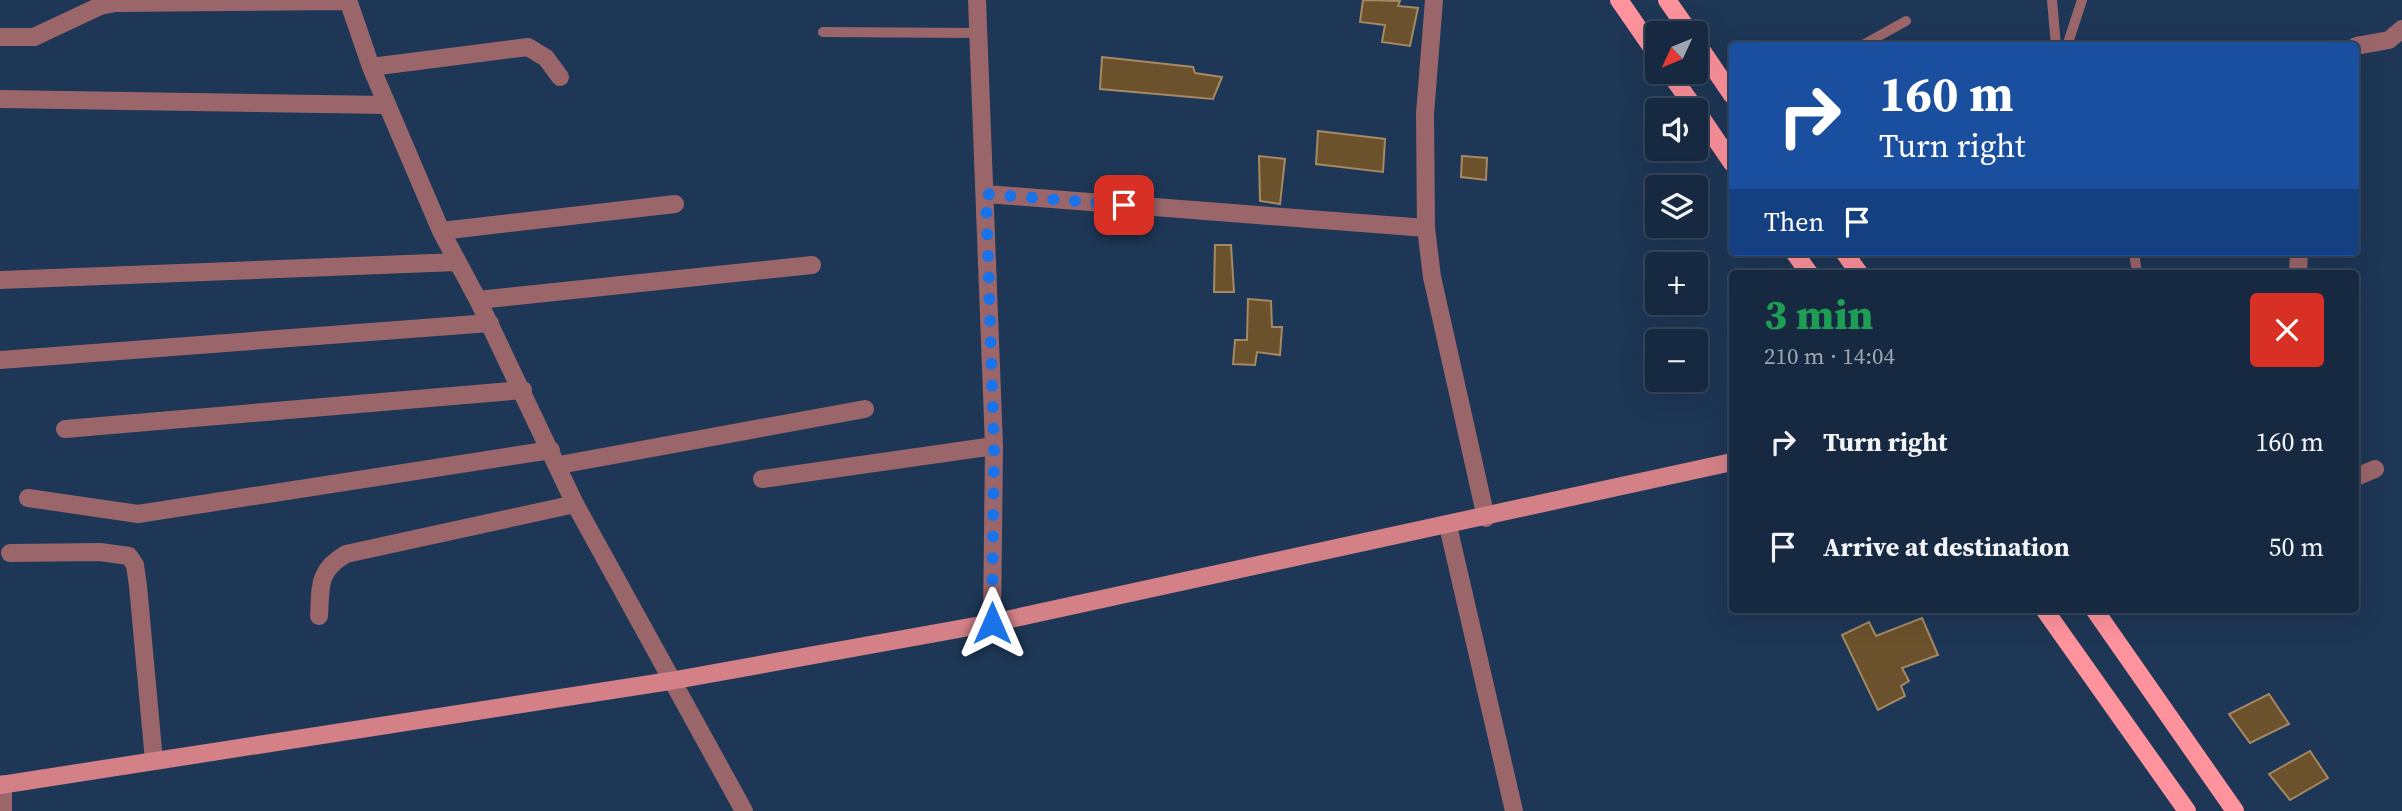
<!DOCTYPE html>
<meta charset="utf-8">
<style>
body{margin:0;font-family:"Source Serif 4",serif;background:#1f3147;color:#f1f3f6;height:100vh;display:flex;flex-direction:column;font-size:26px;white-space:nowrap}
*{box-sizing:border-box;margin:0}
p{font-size:23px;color:#9ea6b1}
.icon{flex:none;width:38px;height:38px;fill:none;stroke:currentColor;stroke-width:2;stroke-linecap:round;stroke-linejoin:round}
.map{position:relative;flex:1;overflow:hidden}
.sheet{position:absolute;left:1729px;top:270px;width:630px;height:343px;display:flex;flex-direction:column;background:#162940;border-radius:7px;box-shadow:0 7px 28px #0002,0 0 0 2px #354559}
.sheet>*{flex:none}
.hud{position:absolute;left:1729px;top:42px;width:630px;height:214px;border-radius:7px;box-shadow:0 7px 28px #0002,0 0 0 2px #354559;background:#1a4fa0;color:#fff;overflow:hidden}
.needle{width:46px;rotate:226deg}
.fabs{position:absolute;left:1645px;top:21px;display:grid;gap:14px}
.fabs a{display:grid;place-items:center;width:63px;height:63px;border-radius:7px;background:#162940;box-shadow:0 7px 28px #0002,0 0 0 2px #354559;font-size:35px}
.pin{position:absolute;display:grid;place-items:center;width:60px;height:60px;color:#fff;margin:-30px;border-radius:14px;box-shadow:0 4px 10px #0006}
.me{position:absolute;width:77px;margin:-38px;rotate:0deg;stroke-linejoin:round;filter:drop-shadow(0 0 5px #0008)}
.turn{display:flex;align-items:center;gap:24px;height:147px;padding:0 35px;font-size:32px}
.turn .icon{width:91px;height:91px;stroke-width:2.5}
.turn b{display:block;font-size:49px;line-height:60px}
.then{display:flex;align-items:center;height:66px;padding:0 35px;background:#0003;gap:14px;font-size:26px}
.round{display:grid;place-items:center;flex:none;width:74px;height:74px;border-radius:7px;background:#1f3147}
.overview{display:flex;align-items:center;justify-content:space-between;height:119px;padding:0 35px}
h1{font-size:42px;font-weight:800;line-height:52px;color:#1e9e55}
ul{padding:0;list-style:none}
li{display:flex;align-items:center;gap:21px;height:105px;padding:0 35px}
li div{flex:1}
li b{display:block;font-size:26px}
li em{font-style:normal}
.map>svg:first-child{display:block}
.building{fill:#6b512c;stroke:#a58962;stroke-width:2}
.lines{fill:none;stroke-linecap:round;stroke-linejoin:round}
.lane{stroke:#9b666a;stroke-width:10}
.street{stroke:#9b666a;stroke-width:18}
.secondary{stroke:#d38087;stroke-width:18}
.primary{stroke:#ff939d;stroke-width:18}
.route{stroke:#1a73e8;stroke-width:12;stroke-dasharray:0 21.6}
</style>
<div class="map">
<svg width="2402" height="811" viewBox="0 0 2402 811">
<rect width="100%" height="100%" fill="#1e3756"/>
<path class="building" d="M 1363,0 L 1400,1 L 1398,6 L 1418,8 L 1410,46 L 1382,42 L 1385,25 L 1360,22 Z
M 1102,57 L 1193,67 L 1195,73 L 1222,77 L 1213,99 L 1100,89 Z
M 1318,131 L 1385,139 L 1383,172 L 1316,164 Z
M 1259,156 L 1285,159 L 1280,204 L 1260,201 Z
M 1462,156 L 1487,158 L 1486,180 L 1461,177 Z
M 1215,245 L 1231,245 L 1234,292 L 1214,292 Z
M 1248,299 L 1271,301 L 1272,327 L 1282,327 L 1280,355 L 1257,352 L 1255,365 L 1233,364 L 1235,340 L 1247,340 Z
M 1922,618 L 1938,655 L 1902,668 L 1909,681 L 1901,686 L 1905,696 L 1878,710 L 1842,635 L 1869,622 L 1876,636 Z
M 2269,694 L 2289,724 L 2250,743 L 2229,714 Z
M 2310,751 L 2328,778 L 2290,800 L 2269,774 Z"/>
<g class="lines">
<path class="lane" d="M 2052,0 L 2056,46
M 823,32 L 979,33
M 1861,46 L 1906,21
M 2067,46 L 2082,0
M 2134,252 L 2137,273"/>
<path class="street" d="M 348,0 L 371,67 L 441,231 L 478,300 L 575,504 L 744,811
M 977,0 L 994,446 L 992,623
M 1434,0 L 1425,114 L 1426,228 L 1432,277 L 1486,518
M 0,37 L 34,37 L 100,6 L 115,3 L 348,1
M 2356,46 L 2389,40 L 2402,29
M 371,67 L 528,47 L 546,58 L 560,77
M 0,99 L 387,105
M 986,194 L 1426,228
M 441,231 L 675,204
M 2298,273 L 2299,252
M 0,280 L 457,262
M 478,300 L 812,265
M 0,360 L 490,323
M 65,429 L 523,390
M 559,465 L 865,409
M 2356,477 L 2375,469
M 762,479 L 994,446
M 28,498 L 138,514 L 551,450
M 1448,526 L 1514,811
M 10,553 L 100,552 L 129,556 L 135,565 L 138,586 L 154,761
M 319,616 C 321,586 317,571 346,554 L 575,504
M 3,784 L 3,811"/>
<path class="secondary" d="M 0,785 L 670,681 L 992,623 L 1732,462"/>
<path class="primary" d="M 1619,0 L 1657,55
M 1667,0 L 1690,33
M 1696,42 L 1732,95
M 1669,72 L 1696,110
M 1696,110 L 1732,163
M 1794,252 L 1809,273
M 1844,252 L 1859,273
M 2044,609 L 2187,811
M 2094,609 L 2235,811"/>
</g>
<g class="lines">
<path class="route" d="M 992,623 L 994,446 L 986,194 L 1124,205"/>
</g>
</svg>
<div class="fabs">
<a><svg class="needle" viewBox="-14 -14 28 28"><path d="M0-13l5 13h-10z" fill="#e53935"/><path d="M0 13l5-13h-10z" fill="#9ea6b1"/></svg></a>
<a><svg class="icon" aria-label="sound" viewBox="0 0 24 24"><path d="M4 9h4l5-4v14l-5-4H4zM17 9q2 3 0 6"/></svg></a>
<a><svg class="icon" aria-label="layers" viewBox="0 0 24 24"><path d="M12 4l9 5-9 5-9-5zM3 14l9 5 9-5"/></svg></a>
<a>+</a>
<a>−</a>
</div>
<div class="pin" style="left:1124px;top:205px;background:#d93025"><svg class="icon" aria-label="arrive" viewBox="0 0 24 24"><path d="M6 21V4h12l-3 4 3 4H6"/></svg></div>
<svg class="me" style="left:992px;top:623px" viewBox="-20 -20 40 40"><path d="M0-17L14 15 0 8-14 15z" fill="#1a73e8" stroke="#fff" stroke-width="4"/></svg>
<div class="hud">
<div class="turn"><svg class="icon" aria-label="right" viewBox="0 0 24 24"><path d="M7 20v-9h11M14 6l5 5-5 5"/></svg><div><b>160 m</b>Turn right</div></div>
<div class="then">Then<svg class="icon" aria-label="arrive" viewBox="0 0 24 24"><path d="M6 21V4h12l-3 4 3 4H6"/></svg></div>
</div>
<section class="sheet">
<div class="overview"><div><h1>3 min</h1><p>210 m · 14:04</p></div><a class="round" style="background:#d93025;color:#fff"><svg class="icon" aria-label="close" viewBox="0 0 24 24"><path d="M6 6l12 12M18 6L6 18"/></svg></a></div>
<ul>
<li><svg class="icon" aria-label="right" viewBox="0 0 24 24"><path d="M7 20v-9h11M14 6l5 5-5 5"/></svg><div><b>Turn right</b></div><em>160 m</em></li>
<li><svg class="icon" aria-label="arrive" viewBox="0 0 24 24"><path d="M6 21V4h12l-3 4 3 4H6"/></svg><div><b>Arrive at destination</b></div><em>50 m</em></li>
</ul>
</section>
</div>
